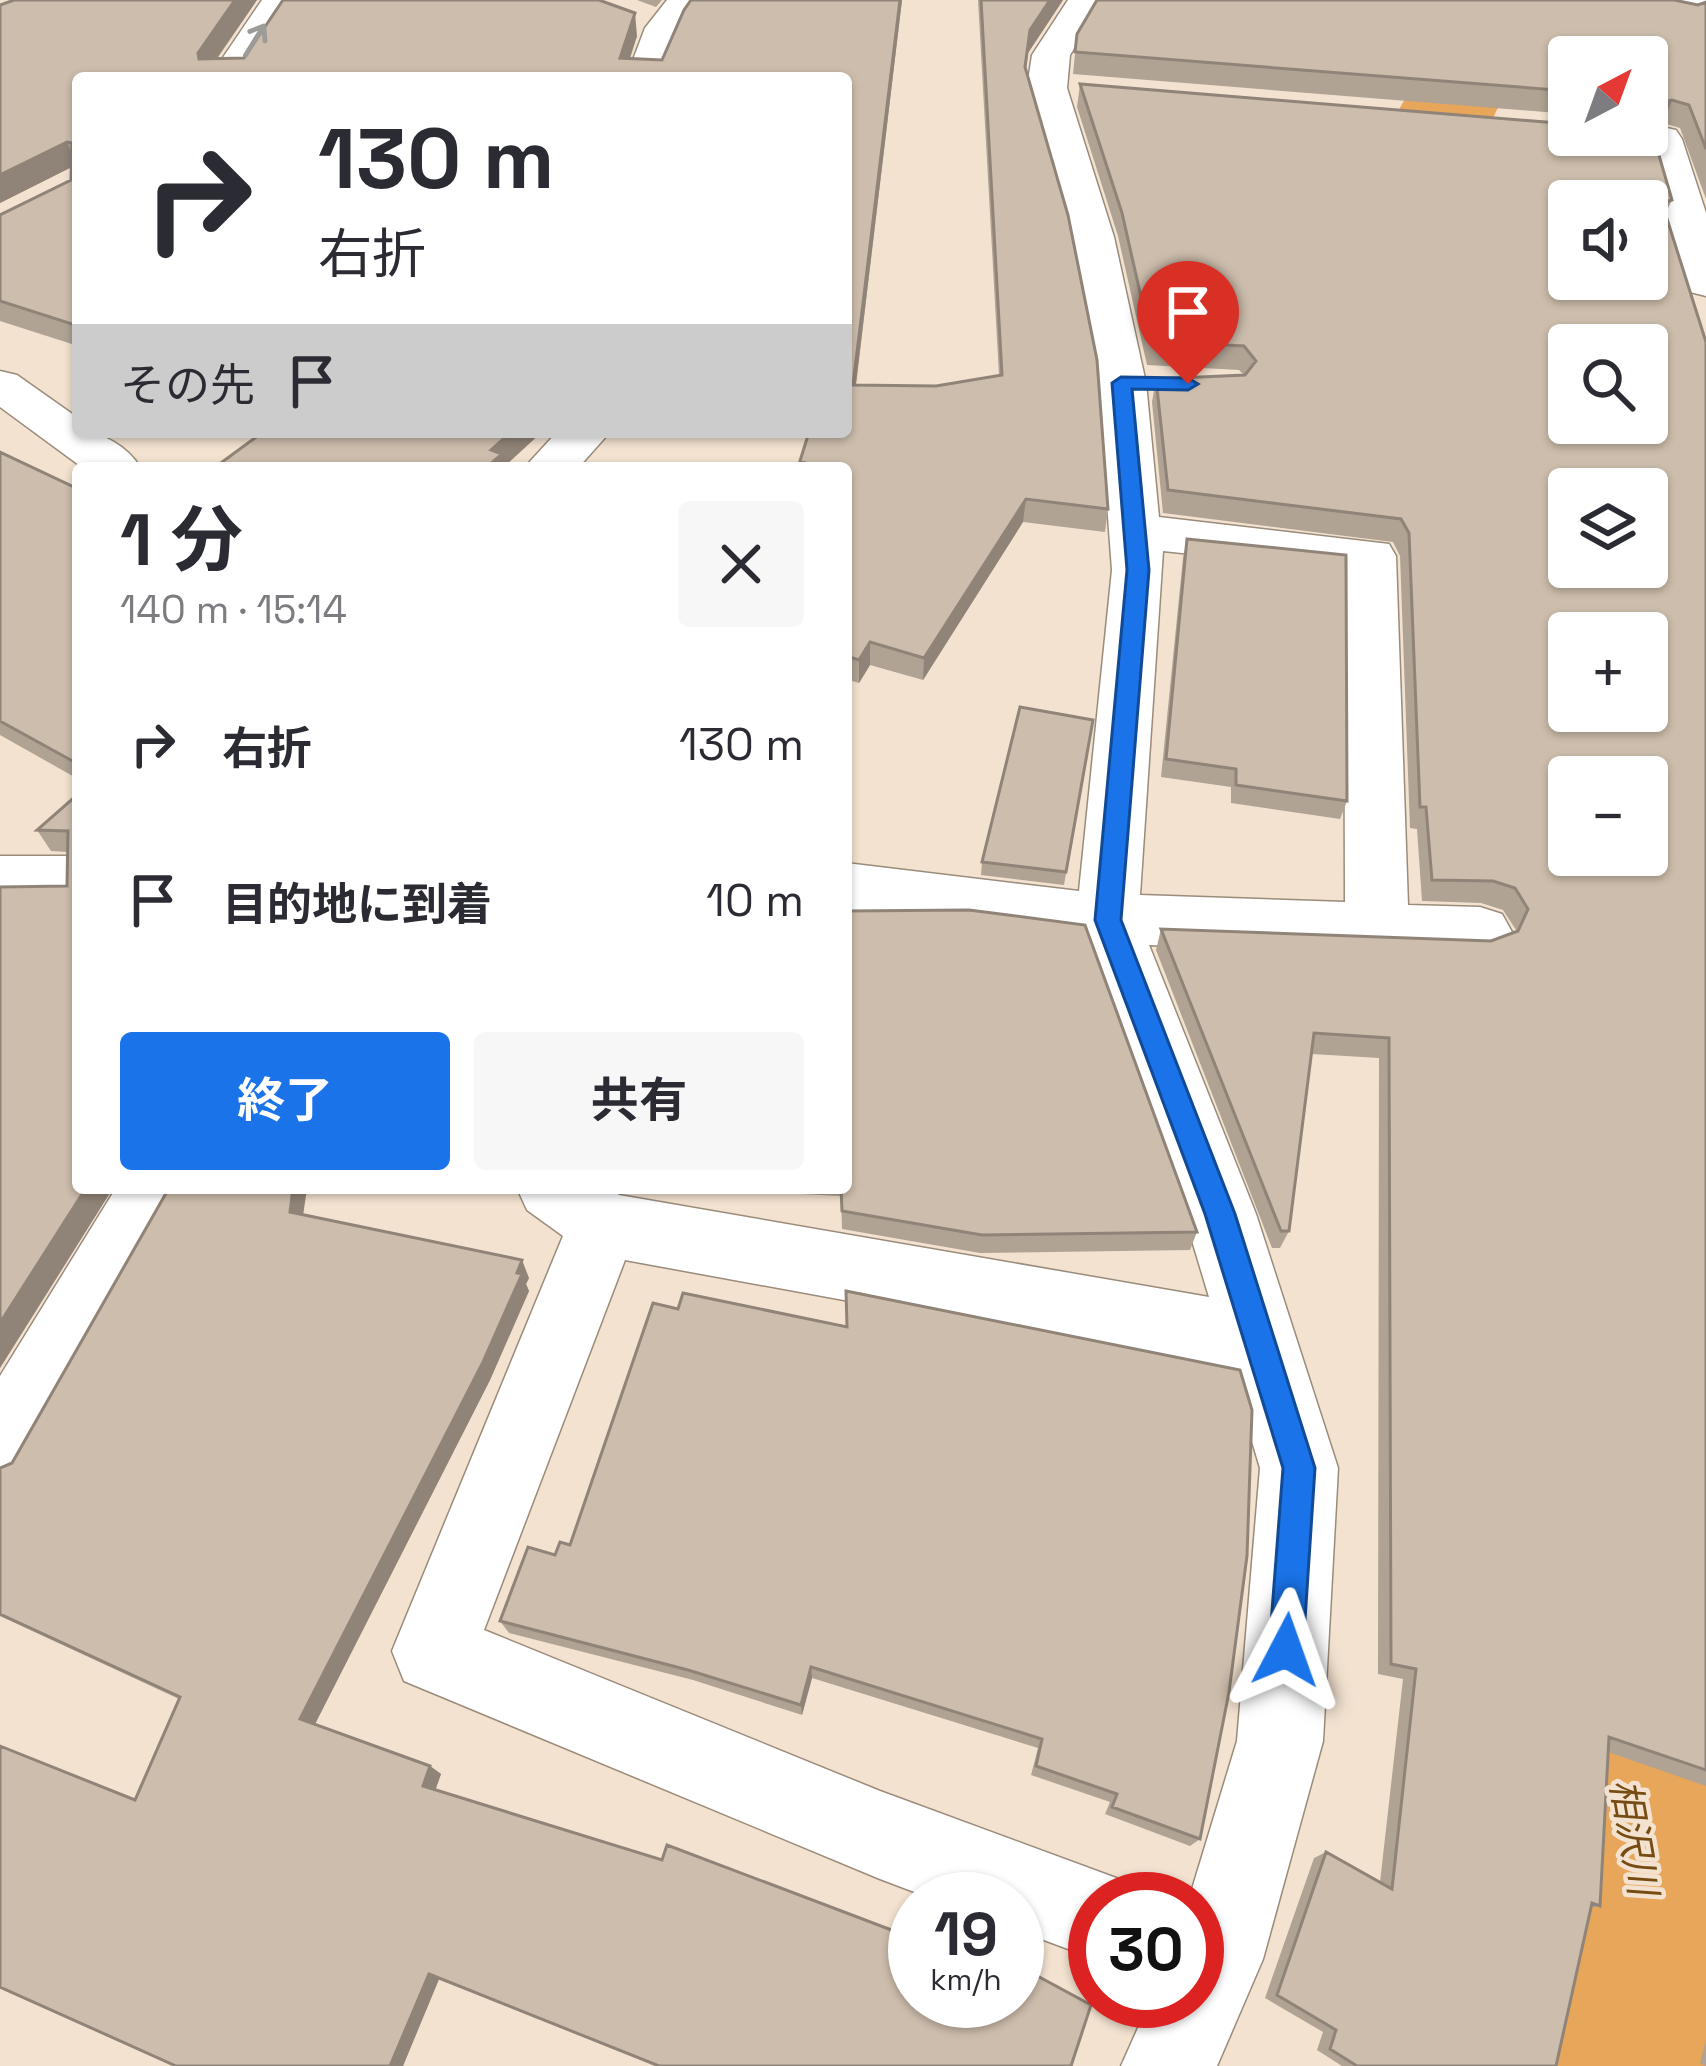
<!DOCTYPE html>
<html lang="ja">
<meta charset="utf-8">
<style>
body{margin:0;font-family:"Space Grotesk","Noto Sans JP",sans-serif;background:#f7f7f7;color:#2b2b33;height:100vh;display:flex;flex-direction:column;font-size:45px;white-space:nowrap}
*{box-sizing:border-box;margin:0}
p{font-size:39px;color:#7c7c81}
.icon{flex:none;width:66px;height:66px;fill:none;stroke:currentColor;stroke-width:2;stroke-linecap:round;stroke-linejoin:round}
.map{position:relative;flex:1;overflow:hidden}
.sheet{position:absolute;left:72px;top:462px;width:780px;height:732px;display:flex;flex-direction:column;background:#fff;border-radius:12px;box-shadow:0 3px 9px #0004}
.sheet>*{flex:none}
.top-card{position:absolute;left:72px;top:72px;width:780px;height:366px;border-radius:12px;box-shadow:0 3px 9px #0004;background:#fff;color:#2b2b33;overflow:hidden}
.needle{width:78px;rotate:41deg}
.controls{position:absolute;left:1548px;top:36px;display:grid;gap:24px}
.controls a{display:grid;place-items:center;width:120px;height:120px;border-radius:12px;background:#fff;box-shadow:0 3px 9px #0004;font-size:60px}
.speed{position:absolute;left:888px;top:1872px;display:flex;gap:24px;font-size:60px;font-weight:700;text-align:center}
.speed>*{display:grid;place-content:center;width:156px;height:156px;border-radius:50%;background:#fff;box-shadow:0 3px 9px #0004;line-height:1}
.speed small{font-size:30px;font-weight:400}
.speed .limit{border:18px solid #d22;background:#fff;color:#111}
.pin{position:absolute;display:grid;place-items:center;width:102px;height:102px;color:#fff;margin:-123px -51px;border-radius:50% 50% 50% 0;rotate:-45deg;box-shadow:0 0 12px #0007}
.pin .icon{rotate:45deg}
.me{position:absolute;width:132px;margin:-66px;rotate:4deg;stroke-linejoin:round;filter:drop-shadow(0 0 9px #0008)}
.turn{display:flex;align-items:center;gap:42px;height:252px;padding:0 48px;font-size:54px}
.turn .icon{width:156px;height:156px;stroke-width:2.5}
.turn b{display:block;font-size:84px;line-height:102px}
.then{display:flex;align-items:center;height:114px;padding:0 48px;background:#0003;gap:24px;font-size:45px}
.round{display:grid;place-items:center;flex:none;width:126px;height:126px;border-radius:12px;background:#f7f7f7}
.overview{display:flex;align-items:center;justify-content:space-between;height:204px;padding:0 48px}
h1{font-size:72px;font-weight:700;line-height:90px}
.button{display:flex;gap:24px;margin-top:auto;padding:24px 48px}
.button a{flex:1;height:138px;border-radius:12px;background:#1a73e8;color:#fff;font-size:48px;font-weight:700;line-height:138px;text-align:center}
.button a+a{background:#f7f7f7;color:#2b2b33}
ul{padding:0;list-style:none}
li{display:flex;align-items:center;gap:36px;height:156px;padding:0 48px}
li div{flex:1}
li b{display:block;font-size:45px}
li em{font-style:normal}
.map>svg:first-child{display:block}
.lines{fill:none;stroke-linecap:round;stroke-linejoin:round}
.river{fill:#e7a659;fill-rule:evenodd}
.minor-casing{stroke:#9a8b7a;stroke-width:3}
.minor{fill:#fff;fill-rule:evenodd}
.wall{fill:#b0a394}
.shaded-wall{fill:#908478}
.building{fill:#cdbdac;stroke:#908478;stroke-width:3;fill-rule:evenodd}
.oneway{stroke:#9d9b98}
.route{fill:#1a73e8;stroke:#114b97;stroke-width:3}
.labels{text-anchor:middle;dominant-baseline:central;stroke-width:9;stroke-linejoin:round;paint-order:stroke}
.water-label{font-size:39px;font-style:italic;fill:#774c12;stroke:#f3e2d0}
</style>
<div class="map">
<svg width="1706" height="2066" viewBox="0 0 1706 2066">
<rect width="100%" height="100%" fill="#f3e2d0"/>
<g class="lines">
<path class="river" d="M 1443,0 L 1533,0 L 1523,56 L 1458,190 L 1471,229 L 1523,314 L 1507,338 L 1467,348 L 1427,338 L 1365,229 L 1354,190 L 1429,56 Z
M 1593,1437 L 1663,1465 L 1691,1535 L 1706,1652 L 1706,2066 L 1528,2066 L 1549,1999 L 1502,1681 L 1495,1535 L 1523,1465 Z"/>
<defs>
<path id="minor" d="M 262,0 L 298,0 L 247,78 L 209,78 Z
M 667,0 L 704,0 L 682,30 L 664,78 L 626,78 L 645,28 Z
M 1068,0 L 1104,0 L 1070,55 L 1067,88 L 1114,237 L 1146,383 L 1159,517 L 1389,544 L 1396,556 L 1408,905 L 1480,907 L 1502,914 L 1512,932 L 1502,950 L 1480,957 L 1149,945 L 1256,1214 L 1338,1468 L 1323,1741 L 1263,1959 L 1217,2066 L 1121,2066 L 1150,2001 L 1197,2001 L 1197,1899 L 1189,1899 L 1237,1741 L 1260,1468 L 1231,1371 L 625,1260 L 484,1630 L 880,1791 L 1127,1882 L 1134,1899 L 1095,1899 L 1095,1959 L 1017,1930 L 1017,1899 L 933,1899 L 880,1879 L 404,1681 L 392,1651 L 563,1236 L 527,1210 L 517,1188 L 609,1188 L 619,1195 L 1209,1297 L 1184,1214 L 1084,941 L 846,911 L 846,863 L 1079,891 L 1112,570 L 1098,383 L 1070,237 L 1027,88 L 1032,55 ZM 1163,551 L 1344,570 L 1345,902 L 1140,895 Z
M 1619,0 L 1706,0 L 1706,17 L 1690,23 L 1624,8 Z
M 1662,127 L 1676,130 L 1682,139 L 1706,213 L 1706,296 L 1690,292 L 1684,283 L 1642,139 L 1648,130 Z
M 0,371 L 17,375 L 78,418 L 78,432 C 103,432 127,446 141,468 L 83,468 L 0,407 Z
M 557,432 L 610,432 L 578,468 L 524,468 Z
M 0,856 L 78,856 L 78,904 L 0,904 Z
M 116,1188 L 189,1188 L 27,1475 L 0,1486 L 0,1376 Z"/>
</defs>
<use href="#minor" class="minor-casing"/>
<use href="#minor" class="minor"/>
</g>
<path class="wall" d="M 14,0 L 257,0 L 217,59 L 637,36 L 630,59 L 662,60 L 691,0 L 902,0 L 856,385 L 936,386 L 999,375 L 978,0 L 1063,0 L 1028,53 L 1026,70 L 1108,509 L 1105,532 L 1023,522 L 923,680 L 870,665 L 859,683 L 846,679 L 846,468 L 800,468 L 800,461 L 846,432 L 846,78 L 78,78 L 78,346 L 0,321 L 0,215 L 71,180 L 71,167 L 0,203 L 0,5 Z
M 637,0 L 662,0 L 656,7 Z
M 1706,2 L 1706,199 L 1680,128 L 1663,123 L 1651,125 L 1672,200 L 1665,214 L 1706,342 L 1706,1786 L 1608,1752 L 1600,1906 L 1591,1908 L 1556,2066 L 1342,2066 L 1317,2050 L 1323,2032 L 1265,1998 L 1314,1858 L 1326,1852 L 1380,1882 L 1403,1679 L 1378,1674 L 1379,1058 L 1312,1054 L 1289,1231 L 1280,1248 L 1272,1248 L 1156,950 L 1161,929 L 1491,941 L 1515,932 L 1516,930 L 1503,910 L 1481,903 L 1422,901 L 1417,829 L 1410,828 L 1400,556 L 1393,542 L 1163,513 L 1152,402 L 1156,379 L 1244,375 L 1239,370 L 1147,365 L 1118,236 L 1077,107 L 1080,84 L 1647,135 L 1569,57 L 1569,114 L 1073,74 L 1077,34 L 1698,5 Z
M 0,452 L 78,489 L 78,779 L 0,735 Z
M 1187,539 L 1347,801 L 1340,819 L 1231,803 L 1231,787 L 1161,777 L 1183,558 Z
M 1093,720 L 1064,885 L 981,875 L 982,862 Z
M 78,794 L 78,1188 L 113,1188 L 0,1368 L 0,887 L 67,886 L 68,852 L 51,851 L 37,830 Z
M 723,1188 L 846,1188 L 1197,1232 L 1190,1250 L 980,1253 L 842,1229 L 841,1196 L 723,1190 Z
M 303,1215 L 529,1278 L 526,1284 L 529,1291 L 490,1380 L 315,1724 L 430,1766 L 441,1774 L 435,1790 L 915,2001 L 439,1978 L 403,2066 L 135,1800 L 179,1699 L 0,1616 L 0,1468 L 12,1463 Z
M 653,1303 L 1200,1839 L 1190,1846 L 1105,1814 L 1110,1802 L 1031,1775 L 1038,1748 L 812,1678 L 802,1715 L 693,1680 L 509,1633 L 500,1621 L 555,1555 L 570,1545 Z
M 1706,2040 L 1706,2066 L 1705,2066 L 1700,2063 Z"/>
<path class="shaded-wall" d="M 235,0 L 257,0 L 205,75 L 198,53 Z
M 900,0 L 902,0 L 853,408 L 853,385 Z
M 1050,0 L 1063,0 L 1028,53 L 1023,89 L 1030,30 Z
M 635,13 L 637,36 L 623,78 L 620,58 Z
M 1672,100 L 1663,123 L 1647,126 L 1647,115 L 1656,103 Z
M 67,142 L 76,165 L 0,203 L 0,175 Z
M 511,432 L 542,432 L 505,466 L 505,468 L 486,468 L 491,450 Z
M 1026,499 L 1023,522 L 923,680 L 924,658 Z
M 870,642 L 870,665 L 859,683 L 859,660 Z
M 86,1188 L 113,1188 L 0,1368 L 0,1323 Z
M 293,1188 L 307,1188 L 301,1230 L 290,1212 Z
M 522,1260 L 529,1278 L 526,1284 L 529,1291 L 490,1380 L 313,1728 L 300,1719 Z
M 811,1667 L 812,1678 L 802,1715 L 801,1705 Z
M 430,1766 L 441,1774 L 434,1794 L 423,1786 Z
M 429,1974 L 440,1977 L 403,2066 L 390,2066 Z"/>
<path class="building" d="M 14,0 L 235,0 L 198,53 L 199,59 L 244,58 L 283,0 L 599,0 L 635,13 L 620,58 L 662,60 L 684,10 L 691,0 L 900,0 L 853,385 L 936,386 L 1002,375 L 981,0 L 1050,0 L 1030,30 L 1025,67 L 1068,215 L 1097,360 L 1108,509 L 1026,499 L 924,658 L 870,642 L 859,660 L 846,656 L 846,468 L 817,468 L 800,461 L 809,432 L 846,432 L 846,78 L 78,78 L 78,326 L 0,301 L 0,215 L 71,180 L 72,143 L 67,142 L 0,175 L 0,5 Z
M 1097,0 L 1674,0 L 1698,5 L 1706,2 L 1706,149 L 1689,105 L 1672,100 L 1656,103 L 1647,114 L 1672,200 L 1662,203 L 1706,342 L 1706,1770 L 1609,1737 L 1600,1906 L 1592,1903 L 1556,2066 L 1357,2066 L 1330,2049 L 1336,2030 L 1277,1995 L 1326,1852 L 1392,1889 L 1416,1669 L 1391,1664 L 1389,1038 L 1314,1033 L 1289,1231 L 1281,1231 L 1161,929 L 1491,941 L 1518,931 L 1528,909 L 1515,888 L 1493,881 L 1432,880 L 1426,807 L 1420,807 L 1409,533 L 1401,519 L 1168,490 L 1156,379 L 1245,375 L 1256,361 L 1244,346 L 1151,341 L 1122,213 L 1080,84 L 1569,124 L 1569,135 L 1647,135 L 1647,57 L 1569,57 L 1569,91 L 1075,52 L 1077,34 ZM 1569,201 L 1647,201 L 1647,279 L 1569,279 ZM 1569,345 L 1647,345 L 1647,423 L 1569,423 ZM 1569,489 L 1647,489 L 1647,567 L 1569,567 ZM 1569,633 L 1647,633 L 1647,711 L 1569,711 ZM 1569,777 L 1647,777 L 1647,855 L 1569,855 Z
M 263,432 L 511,432 L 491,450 L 502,454 L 486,468 L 214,468 Z
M 0,452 L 78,489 L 78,764 L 0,721 Z
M 1187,539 L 1346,555 L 1347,801 L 1236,785 L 1236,769 L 1166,759 Z
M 1020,707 L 1093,720 L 1066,872 L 982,862 Z
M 78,794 L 78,1188 L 86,1188 L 0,1323 L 0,887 L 67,886 L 68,831 L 37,830 Z
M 969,910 L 1085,925 L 1197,1232 L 982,1235 L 842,1211 L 841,1188 L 846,1188 L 846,911 Z
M 169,1188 L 293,1188 L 290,1212 L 522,1260 L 517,1273 L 522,1274 L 482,1364 L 300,1719 L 430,1766 L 423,1786 L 662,1860 L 667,1845 L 902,1934 L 912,1908 L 915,1910 L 915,2001 L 1017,2001 L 1017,1965 L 1091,2005 L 1071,2066 L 659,2066 L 429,1974 L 390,2066 L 176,2066 L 0,1987 L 0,1746 L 135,1800 L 180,1697 L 0,1614 L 0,1468 L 12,1463 Z
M 846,1291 L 1240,1370 L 1252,1410 L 1247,1556 L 1229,1692 L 1200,1839 L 1112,1807 L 1117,1794 L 1036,1766 L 1042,1739 L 811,1667 L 801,1705 L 688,1670 L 500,1621 L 528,1547 L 555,1555 L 560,1542 L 570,1545 L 653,1303 L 678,1309 L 683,1293 L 847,1327 Z"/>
<defs><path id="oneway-shaft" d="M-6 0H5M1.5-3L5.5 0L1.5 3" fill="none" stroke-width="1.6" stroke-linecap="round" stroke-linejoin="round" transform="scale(3)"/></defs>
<use class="oneway" href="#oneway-shaft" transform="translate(255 40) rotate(-58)"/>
<path class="route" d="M 1121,377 L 1188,378 L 1198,384 L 1188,390 L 1132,389 L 1149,570 L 1121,920 L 1235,1214 L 1315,1468 L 1303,1650 L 1298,1663 L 1286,1668 L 1274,1663 L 1269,1650 L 1283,1468 L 1205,1214 L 1095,920 L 1127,570 L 1112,383 Z"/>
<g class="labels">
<g class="water-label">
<text transform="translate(1634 1837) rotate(80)">相沢川</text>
</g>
</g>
</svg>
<div class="controls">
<a><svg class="needle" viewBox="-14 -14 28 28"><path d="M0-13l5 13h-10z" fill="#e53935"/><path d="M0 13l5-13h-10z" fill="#7c7c81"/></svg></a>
<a><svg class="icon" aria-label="sound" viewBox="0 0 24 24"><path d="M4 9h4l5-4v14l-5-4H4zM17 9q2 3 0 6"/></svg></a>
<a><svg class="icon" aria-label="search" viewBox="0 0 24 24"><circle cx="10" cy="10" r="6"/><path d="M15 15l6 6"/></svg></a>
<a><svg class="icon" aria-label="layers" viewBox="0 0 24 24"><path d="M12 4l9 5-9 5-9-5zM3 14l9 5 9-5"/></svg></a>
<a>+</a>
<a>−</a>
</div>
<div class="speed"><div>19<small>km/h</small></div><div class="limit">30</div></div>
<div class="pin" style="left:1188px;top:384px;background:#d93025"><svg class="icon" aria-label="arrive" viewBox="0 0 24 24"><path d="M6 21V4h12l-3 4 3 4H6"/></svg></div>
<svg class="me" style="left:1286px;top:1650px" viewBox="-20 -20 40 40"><path d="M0-17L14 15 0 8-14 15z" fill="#1a73e8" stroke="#fff" stroke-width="4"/></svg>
<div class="top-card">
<div class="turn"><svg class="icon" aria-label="right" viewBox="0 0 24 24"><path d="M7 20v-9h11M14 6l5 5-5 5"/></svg><div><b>130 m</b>右折</div></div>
<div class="then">その先<svg class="icon" aria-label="arrive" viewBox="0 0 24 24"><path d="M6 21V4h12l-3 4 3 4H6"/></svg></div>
</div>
<section class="sheet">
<div class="overview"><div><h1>1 分</h1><p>140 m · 15:14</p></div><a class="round"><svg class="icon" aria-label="close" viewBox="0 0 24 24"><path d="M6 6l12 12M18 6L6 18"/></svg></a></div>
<ul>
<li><svg class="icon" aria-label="right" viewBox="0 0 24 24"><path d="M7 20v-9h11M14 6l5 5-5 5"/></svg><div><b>右折</b></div><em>130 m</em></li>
<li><svg class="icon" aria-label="arrive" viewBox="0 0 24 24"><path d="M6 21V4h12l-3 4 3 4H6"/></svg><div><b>目的地に到着</b></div><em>10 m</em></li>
</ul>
<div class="button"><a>終了</a><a>共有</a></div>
</section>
</div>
